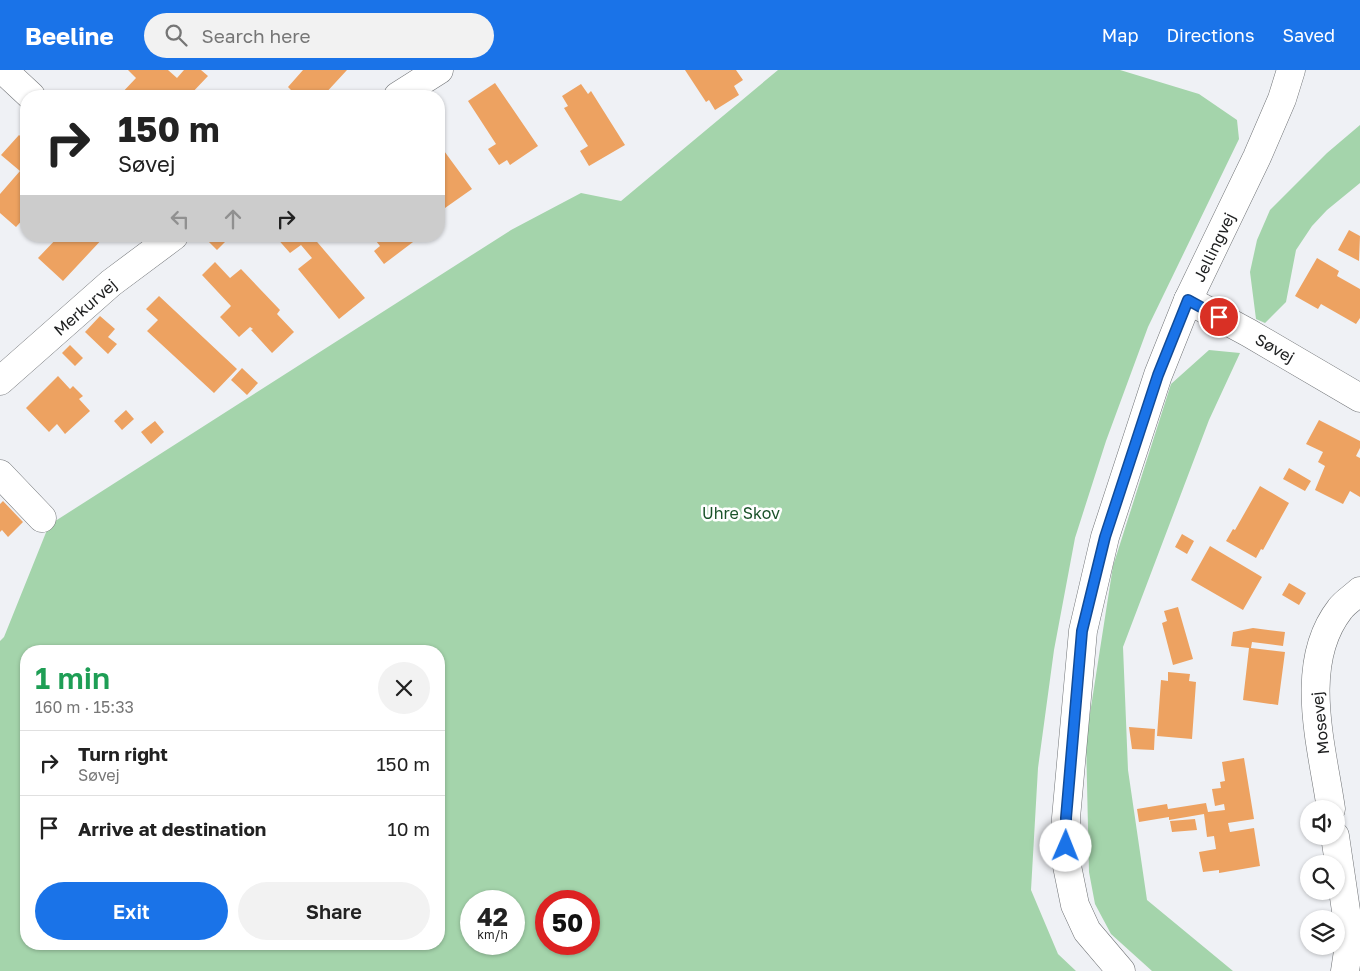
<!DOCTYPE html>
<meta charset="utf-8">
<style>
body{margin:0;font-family:"Golos Text",sans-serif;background:#f2f2f2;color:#222;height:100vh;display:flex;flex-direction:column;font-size:19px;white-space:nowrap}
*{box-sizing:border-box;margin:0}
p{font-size:16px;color:#767676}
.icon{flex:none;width:28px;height:28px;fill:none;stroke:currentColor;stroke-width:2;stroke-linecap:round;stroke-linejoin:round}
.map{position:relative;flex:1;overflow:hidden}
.sheet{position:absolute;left:20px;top:575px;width:425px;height:305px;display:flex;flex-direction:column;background:#fff;border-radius:20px;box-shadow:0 1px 4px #0004}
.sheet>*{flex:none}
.top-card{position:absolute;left:20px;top:20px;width:425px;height:152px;border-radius:20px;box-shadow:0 1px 4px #0004;background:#fff;color:#222;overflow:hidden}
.controls{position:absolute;left:1300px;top:730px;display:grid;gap:10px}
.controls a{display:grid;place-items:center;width:45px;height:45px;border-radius:50%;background:#fff;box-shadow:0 1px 4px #0004;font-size:25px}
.speed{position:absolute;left:460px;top:820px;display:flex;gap:10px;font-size:25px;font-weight:700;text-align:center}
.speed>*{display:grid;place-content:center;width:65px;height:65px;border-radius:50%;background:#fff;box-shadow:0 1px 4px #0004;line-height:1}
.speed small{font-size:12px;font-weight:400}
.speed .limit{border:8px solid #d22;background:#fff;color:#111}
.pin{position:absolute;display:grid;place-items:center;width:42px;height:42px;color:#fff;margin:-21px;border:2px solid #fff;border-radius:50%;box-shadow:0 1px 5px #0007}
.me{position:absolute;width:55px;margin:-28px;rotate:1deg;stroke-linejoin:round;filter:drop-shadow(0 0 4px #0008)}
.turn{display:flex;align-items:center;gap:18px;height:105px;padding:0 15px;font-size:22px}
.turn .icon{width:65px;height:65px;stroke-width:2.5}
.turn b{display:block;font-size:35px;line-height:42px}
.lanes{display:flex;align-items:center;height:48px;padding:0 15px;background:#0003;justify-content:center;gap:25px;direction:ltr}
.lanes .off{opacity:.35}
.round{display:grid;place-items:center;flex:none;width:52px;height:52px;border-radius:26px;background:#f2f2f2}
.head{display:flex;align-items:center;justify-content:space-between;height:85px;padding:0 15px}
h1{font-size:30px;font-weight:600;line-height:38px;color:#1e9e55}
.action{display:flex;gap:10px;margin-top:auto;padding:10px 15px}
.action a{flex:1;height:58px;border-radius:30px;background:#1a73e8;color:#fff;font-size:20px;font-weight:600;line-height:58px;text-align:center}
.action a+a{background:#f2f2f2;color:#222}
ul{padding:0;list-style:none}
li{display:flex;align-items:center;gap:15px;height:65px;padding:0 15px;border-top:1px solid #e0e0e0}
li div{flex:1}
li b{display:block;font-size:19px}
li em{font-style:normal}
header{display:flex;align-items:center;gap:30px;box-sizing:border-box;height:70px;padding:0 25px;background:#1a73e8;color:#fff}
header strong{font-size:24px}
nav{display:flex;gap:28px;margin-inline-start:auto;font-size:18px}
.search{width:350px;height:45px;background:#f2f2f2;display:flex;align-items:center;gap:12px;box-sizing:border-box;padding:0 18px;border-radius:28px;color:#767676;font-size:19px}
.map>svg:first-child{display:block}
.green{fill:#a4d4ab;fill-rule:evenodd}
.building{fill:#eda261}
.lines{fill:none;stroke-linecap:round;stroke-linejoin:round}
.minor-casing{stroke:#707376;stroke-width:29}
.major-casing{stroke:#707376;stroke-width:29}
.minor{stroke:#fff;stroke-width:28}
.major{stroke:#fff;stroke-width:28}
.route-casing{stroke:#114b97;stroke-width:12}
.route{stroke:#1a73e8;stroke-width:9}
.labels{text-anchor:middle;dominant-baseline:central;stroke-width:5;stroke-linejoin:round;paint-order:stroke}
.street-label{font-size:16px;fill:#1d1e1f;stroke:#fff}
.park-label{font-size:16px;fill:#1b532a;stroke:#fff}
</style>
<header>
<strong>Beeline</strong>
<div class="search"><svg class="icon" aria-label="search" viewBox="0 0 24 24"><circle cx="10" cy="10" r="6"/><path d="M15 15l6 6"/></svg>Search here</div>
<nav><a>Map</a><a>Directions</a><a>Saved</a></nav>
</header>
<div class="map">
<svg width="1360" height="901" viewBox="0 0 1360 901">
<rect width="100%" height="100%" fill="#eff1f5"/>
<path class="green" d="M 778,0 L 1120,0 L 1199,24 L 1237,50 L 1239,69 L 1148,257 L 1106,371 L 1075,468 L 1054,580 L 1038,698 L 1031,820 L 1058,884 L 1076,901 L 0,901 L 0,571 L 4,567 L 49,455 L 511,160 L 581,123 L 621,131 ZM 26,581 L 439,581 L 439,874 L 26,874 ZM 471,831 L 514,831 L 514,874 L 471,874 ZM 546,831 L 589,831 L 589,874 L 546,874 Z
M 1360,55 L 1360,113 L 1327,140 L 1312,156 L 1296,180 L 1286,232 L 1265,253 L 1256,249 L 1250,202 L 1257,170 L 1270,140 L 1327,83 Z
M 1209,280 L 1240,283 L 1209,350 L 1123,577 L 1128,700 L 1147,830 L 1233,901 L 1152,901 L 1111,864 L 1095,834 L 1089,802 L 1086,669 L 1113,496 L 1171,314 Z"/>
<path class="building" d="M 128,0 L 168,0 L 177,8 L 184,0 L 201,0 L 208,6 L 189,26 L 178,26 L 176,25 L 174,26 L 119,26 L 136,8 Z
M 303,0 L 347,0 L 323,26 L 286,26 L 292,21 L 288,17 Z
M 685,0 L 736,0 L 743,10 L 734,16 L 739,25 L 715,40 L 709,30 L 706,32 Z
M 495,13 L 538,76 L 510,95 L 507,90 L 499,95 L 488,79 L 496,74 L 468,31 Z
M 581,14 L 588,24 L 591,21 L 625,75 L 589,96 L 580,81 L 588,76 L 564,38 L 568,36 L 562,26 Z
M 19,65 L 26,71 L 26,146 L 16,157 L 0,143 L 0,124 L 20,101 L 1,85 Z
M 439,74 L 472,119 L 445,138 L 439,129 Z
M 1349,160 L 1360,166 L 1359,191 L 1338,180 Z
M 59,166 L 105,166 L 63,211 L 38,188 Z
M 212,166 L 220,166 L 225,172 L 217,180 L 208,171 Z
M 275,166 L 312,166 L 365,228 L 339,249 L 298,199 L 312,188 L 301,175 L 290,183 Z
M 372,166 L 414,166 L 417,169 L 384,194 L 374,181 L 380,176 Z
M 1317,188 L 1339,201 L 1337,206 L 1360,219 L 1360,248 L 1356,254 L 1321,234 L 1318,239 L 1295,226 Z
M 215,192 L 230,208 L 241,199 L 280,240 L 277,244 L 294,262 L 272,283 L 251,260 L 253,259 L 250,257 L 239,267 L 220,247 L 231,236 L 202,205 Z
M 159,226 L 237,299 L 214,323 L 147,261 L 158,250 L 146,239 Z
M 100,246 L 115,259 L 108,267 L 117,274 L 108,284 L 85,262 Z
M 70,275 L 83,288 L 75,296 L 62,283 Z
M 242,298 L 258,313 L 247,325 L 231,310 Z
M 58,306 L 70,319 L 73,316 L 83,326 L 79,329 L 90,341 L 65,364 L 57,354 L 49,362 L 26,338 Z
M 126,340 L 134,349 L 122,360 L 114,351 Z
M 1319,350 L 1360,371 L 1360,378 L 1356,386 L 1360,388 L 1360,427 L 1350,421 L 1343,434 L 1315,420 L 1325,396 L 1318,392 L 1323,382 L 1306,374 Z
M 155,351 L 164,362 L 151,374 L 141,362 Z
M 1289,398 L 1311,411 L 1305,421 L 1283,409 Z
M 1260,416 L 1289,433 L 1263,480 L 1261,479 L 1256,488 L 1226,471 L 1233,459 L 1235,460 Z
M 3,431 L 23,452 L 8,467 L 2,460 L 0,462 L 0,434 Z
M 1182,464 L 1194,471 L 1187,484 L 1175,477 Z
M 1210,476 L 1262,507 L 1243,540 L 1191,510 Z
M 1289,513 L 1306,523 L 1299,535 L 1282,525 Z
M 1178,537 L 1193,589 L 1173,595 L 1162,553 L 1167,551 L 1164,541 Z
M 1253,558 L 1285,562 L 1283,576 L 1252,572 L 1251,578 L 1285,582 L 1278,635 L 1243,630 L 1249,578 L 1231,576 L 1233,562 Z
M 1168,602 L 1190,604 L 1189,611 L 1196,612 L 1192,669 L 1157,666 L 1161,610 L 1168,611 Z
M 1129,657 L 1155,659 L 1154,680 L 1132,679 Z
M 1244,688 L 1254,749 L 1228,753 L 1230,762 L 1254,758 L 1260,796 L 1219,803 L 1219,800 L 1203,802 L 1199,782 L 1216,779 L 1214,766 L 1207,767 L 1204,744 L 1169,750 L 1169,747 L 1139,752 L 1137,739 L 1167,734 L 1168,739 L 1206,733 L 1208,742 L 1225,740 L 1224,734 L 1215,736 L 1212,719 L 1221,718 L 1220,712 L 1225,711 L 1222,692 Z
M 1195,749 L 1197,760 L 1172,762 L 1170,751 Z"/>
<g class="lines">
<defs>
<path id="minor" d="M 3,0 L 31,26
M 398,26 L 439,0
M 1188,230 L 1249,263 L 1360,328
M 0,311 L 111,213 L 174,166
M 0,404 L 42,448
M 1331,739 C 1322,676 1297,594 1340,539 C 1345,532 1354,527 1360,521
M 1335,766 L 1350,868 L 1345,901"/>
<path id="major" d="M 1121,901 L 1087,861 L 1075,835 L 1066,791 L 1066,748 L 1083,561 L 1105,467 L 1158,305 L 1188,230 L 1257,87 L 1282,29 L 1291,0"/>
</defs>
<use href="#minor" class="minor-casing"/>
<use href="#major" class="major-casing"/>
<use href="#minor" class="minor"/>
<use href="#major" class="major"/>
</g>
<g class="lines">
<defs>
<path id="route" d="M 1066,776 L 1066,748 L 1082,561 L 1105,467 L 1158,305 L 1188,230 L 1219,247"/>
</defs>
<use href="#route" class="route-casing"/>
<use href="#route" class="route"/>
</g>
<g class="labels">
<g class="street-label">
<text transform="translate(1214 177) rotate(-64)">Jellingvej</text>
<text transform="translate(85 237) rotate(-41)">Merkurvej</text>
<text transform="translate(1275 278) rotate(30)">Søvej</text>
<text transform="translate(1320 653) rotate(-96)">Mosevej</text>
</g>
<g class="park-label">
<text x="741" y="443">Uhre Skov</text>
</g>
</g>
</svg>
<div class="controls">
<a><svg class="icon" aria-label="sound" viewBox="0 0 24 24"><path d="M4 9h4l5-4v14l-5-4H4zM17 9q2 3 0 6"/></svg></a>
<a><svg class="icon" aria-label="search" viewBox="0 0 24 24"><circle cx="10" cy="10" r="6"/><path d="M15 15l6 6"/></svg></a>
<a><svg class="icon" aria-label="layers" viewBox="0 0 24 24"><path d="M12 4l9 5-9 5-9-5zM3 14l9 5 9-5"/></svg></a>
</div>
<div class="speed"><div>42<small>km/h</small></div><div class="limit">50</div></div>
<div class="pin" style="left:1219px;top:247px;background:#d93025"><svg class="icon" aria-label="arrive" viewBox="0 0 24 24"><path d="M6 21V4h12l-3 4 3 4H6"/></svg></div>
<svg class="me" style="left:1066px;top:776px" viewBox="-20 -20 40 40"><circle r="19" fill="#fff"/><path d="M0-13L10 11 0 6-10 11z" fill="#1a73e8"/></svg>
<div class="top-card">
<div class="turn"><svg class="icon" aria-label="right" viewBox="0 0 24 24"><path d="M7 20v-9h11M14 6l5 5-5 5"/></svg><div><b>150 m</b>Søvej</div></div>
<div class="lanes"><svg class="icon off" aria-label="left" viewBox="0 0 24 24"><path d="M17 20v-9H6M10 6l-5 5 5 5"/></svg><svg class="icon off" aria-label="ahead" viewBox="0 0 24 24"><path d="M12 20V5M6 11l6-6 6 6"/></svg><svg class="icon" aria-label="right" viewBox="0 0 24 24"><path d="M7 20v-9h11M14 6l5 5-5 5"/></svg></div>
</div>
<section class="sheet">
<div class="head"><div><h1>1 min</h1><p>160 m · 15:33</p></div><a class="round"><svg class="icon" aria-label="close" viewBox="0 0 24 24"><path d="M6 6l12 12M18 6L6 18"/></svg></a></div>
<ul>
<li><svg class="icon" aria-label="right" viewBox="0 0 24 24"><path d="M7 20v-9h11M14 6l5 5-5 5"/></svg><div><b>Turn right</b><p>Søvej</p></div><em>150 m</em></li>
<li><svg class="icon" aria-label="arrive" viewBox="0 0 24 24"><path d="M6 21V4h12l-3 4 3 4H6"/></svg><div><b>Arrive at destination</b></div><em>10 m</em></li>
</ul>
<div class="action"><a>Exit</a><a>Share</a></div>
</section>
</div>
